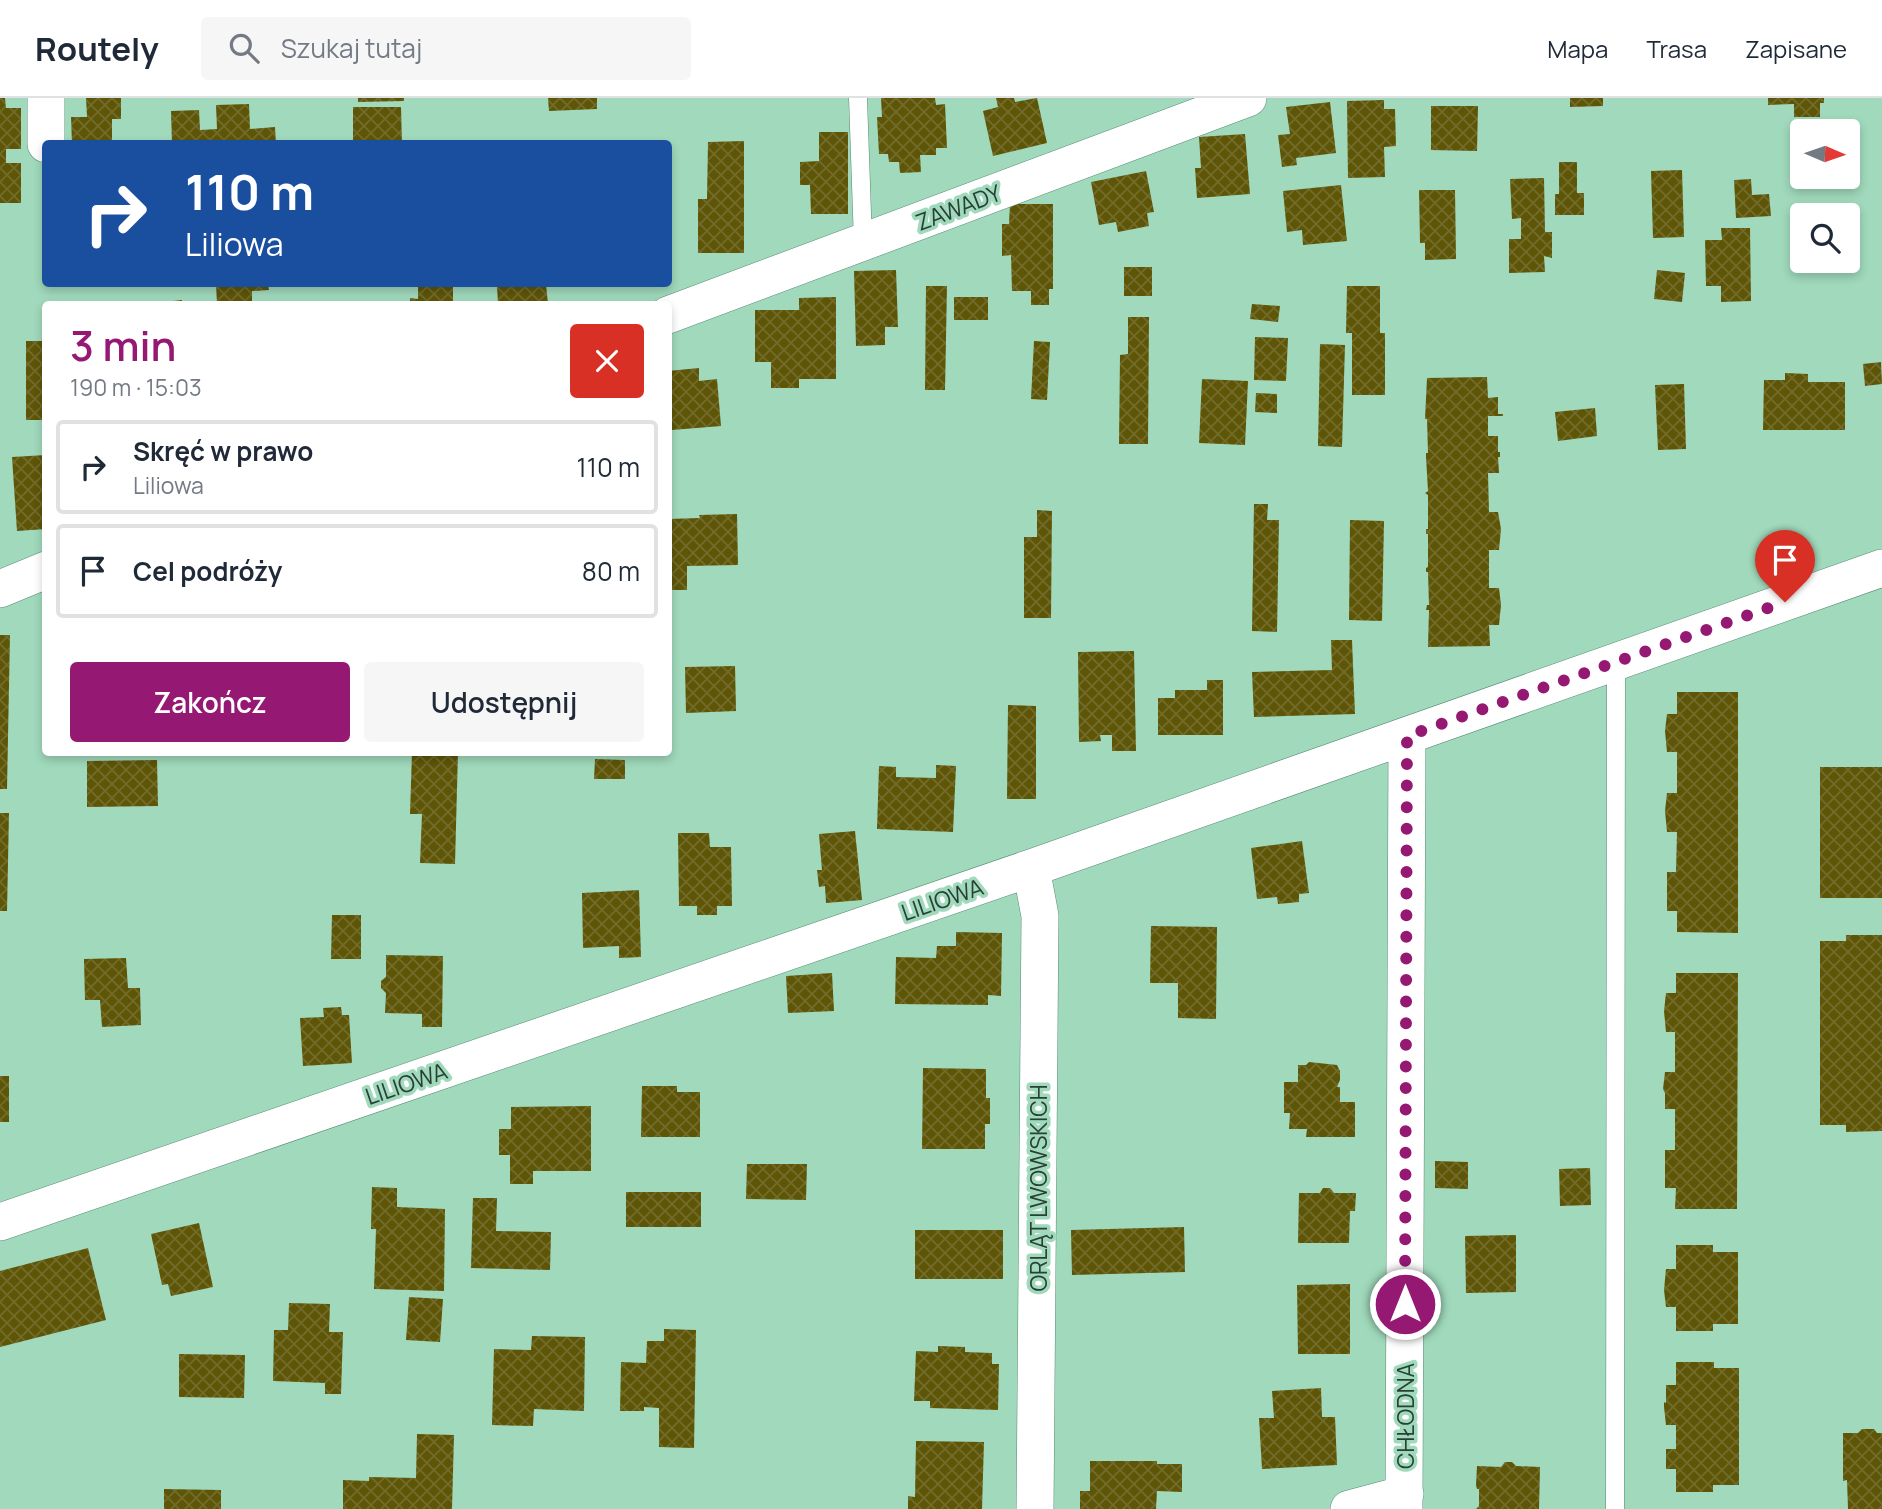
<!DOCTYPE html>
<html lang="pl">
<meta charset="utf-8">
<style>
body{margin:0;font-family:Manrope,sans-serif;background:#f6f6f7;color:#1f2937;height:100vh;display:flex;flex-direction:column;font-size:26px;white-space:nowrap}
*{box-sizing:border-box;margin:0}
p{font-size:23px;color:#747a83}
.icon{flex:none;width:38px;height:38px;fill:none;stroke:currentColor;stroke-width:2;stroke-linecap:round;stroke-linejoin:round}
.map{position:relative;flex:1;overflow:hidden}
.sheet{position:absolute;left:42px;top:203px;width:630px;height:455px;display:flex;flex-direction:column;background:#fff;border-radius:7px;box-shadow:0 4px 10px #0003}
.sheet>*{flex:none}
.guide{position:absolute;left:42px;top:42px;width:630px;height:147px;border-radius:7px;box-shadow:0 4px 10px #0003;background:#1a4fa0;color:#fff;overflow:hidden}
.needle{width:46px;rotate:92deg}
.tools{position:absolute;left:1790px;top:21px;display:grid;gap:14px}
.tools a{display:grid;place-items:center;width:70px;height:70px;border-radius:7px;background:#fff;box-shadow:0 4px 10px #0003;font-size:35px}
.pin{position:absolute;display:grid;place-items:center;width:60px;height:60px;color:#fff;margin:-72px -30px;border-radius:50% 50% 50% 0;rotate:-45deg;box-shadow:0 0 7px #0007}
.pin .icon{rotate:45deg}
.me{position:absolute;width:77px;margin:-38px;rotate:0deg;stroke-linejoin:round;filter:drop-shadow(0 0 5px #0008)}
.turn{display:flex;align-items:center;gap:24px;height:147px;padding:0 28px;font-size:32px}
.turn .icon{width:91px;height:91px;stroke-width:2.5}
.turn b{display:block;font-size:49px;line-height:60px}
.round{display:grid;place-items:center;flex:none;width:74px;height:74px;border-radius:7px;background:#f6f6f7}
.head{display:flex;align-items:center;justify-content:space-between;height:119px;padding:0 28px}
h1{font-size:42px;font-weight:600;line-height:52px;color:#951973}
.primary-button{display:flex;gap:14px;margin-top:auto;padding:14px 28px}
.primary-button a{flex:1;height:80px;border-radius:7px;background:#951973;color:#fff;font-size:28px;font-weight:600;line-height:80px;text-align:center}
.primary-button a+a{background:#f6f6f7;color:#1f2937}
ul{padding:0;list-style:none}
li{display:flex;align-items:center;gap:21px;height:94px;margin:0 14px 10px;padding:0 14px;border:4px solid #e0e1e3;border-radius:7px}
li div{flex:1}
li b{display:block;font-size:26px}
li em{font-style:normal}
header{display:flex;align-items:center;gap:42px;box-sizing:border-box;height:98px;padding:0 35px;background:#fff;border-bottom:2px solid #e0e1e3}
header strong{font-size:33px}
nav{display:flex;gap:38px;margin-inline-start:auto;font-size:24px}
.search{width:490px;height:63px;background:#f6f6f7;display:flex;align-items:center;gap:18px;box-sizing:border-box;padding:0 24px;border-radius:7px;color:#747a83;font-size:26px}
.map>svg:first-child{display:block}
.building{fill:url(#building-cross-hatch)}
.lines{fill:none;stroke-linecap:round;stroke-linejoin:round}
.lane-casing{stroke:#568c72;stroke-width:19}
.street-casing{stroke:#568c72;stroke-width:38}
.lane{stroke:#fff;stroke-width:18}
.street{stroke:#fff;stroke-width:37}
.route{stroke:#951973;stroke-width:12;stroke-dasharray:0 21.6}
.labels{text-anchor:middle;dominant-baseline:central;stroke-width:7;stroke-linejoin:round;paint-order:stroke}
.street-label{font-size:23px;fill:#294034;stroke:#a0d9bc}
</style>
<header>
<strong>Routely</strong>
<div class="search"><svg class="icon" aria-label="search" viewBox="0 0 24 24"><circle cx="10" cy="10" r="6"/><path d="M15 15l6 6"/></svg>Szukaj tutaj</div>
<nav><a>Mapa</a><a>Trasa</a><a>Zapisane</a></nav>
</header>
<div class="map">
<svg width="1882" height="1411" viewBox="0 0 1882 1411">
<defs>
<pattern id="building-cross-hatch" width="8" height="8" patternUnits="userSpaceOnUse" patternTransform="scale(1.75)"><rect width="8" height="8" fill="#5e5507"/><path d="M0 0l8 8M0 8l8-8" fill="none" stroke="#716c2c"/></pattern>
</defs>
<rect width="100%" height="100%" fill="#a0d9bc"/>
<path class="building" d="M 0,0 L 5,0 L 6,10 L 21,10 L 21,51 L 6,51 L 6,65 L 21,65 L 21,105 L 0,105 Z
M 86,0 L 121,0 L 121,21 L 112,21 L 112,46 L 72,46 L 71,19 L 87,19 Z
M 358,0 L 404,0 L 404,3 L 358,4 Z
M 548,0 L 597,0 L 597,11 L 549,13 Z
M 881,0 L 935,0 L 936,7 L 945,6 L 947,50 L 936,50 L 936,57 L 920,57 L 921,74 L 900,75 L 899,64 L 889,64 L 888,56 L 879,56 L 877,19 L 882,19 Z
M 996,0 L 1014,0 L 1015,4 L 1037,0 L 1047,45 L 993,58 L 983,13 L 998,9 Z
M 1570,0 L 1603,0 L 1603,8 L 1570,9 Z
M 1768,0 L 1824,0 L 1824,5 L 1820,5 L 1820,19 L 1794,19 L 1794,6 L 1768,7 Z
M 1384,2 L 1384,11 L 1395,11 L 1396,48 L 1384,49 L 1385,79 L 1348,80 L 1347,3 Z
M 1330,4 L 1336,55 L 1296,60 L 1297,67 L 1282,69 L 1278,37 L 1290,36 L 1286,9 Z
M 249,6 L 250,31 L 275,29 L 276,46 L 172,46 L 171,13 L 199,12 L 200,32 L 217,31 L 216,7 Z
M 1431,8 L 1478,8 L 1477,53 L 1431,52 Z
M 353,9 L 401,9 L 402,46 L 353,46 Z
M 819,34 L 848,34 L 848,116 L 811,116 L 810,87 L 800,87 L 800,64 L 819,63 Z
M 1245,36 L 1250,96 L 1197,100 L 1195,70 L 1201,70 L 1199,39 Z
M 744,43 L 744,155 L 698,155 L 698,101 L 707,101 L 708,44 Z
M 1559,64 L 1577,64 L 1577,95 L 1584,95 L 1584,117 L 1555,117 L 1555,96 L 1559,96 Z
M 1682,72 L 1684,139 L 1653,140 L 1651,73 Z
M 1146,73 L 1154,114 L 1147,115 L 1149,128 L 1118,134 L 1116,124 L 1099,127 L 1091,84 Z
M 1544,80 L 1545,134 L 1552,134 L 1552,160 L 1544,158 L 1545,174 L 1509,175 L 1509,141 L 1521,141 L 1521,120 L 1512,121 L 1510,81 Z
M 1751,81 L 1752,97 L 1769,96 L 1771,118 L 1736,120 L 1734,82 Z
M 1341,87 L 1347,143 L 1303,147 L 1302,132 L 1287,134 L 1283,93 Z
M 1419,92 L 1455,92 L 1456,161 L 1425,162 L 1425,145 L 1420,145 Z
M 1010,106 L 1053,106 L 1053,191 L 1049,191 L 1049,207 L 1031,207 L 1031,193 L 1012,193 L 1011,157 L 1002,158 L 1002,126 L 1009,126 Z
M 1721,130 L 1750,130 L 1751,203 L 1721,204 L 1721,188 L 1706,188 L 1705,142 L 1722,142 Z
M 1124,169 L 1152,169 L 1152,198 L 1124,198 Z
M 896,172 L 898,229 L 885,229 L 885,247 L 856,248 L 854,173 Z
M 1657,172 L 1685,175 L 1682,204 L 1654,201 Z
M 216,186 L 268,186 L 269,192 L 252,193 L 252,206 L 217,206 Z
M 418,186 L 453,186 L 453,206 L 410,206 L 410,200 L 418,201 Z
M 504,186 L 546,186 L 548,206 L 498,206 L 497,188 L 504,188 Z
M 926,188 L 947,188 L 945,292 L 925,292 Z
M 1347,188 L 1380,188 L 1380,235 L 1385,235 L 1385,297 L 1352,297 L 1352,235 L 1346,235 Z
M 836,199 L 836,281 L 799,281 L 799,290 L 771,290 L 771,264 L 755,264 L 755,212 L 799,212 L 799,200 Z
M 954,199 L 988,199 L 988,222 L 954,222 Z
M 182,202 L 182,206 L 155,206 L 155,205 Z
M 1252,206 L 1280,208 L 1278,224 L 1250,221 Z
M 1128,219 L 1149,219 L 1148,346 L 1119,346 L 1120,257 L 1128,256 Z
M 1255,239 L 1288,240 L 1286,283 L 1254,282 Z
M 26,243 L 46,243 L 46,322 L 26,322 Z
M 1034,243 L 1050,244 L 1047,302 L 1031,301 Z
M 1320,246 L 1345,247 L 1342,349 L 1318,348 Z
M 1881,264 L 1882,286 L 1865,288 L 1863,266 Z
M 699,270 L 699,283 L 717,281 L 721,328 L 672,332 L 668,273 Z
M 1785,275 L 1808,276 L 1808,284 L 1845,284 L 1845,332 L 1763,332 L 1764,282 L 1785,282 Z
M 1487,279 L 1488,300 L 1498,299 L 1498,316 L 1503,316 L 1503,318 L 1488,318 L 1488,338 L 1498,338 L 1498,354 L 1500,354 L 1500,359 L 1498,359 L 1499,375 L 1488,375 L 1489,414 L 1498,414 L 1501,431 L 1499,452 L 1489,452 L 1489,490 L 1499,490 L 1501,507 L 1499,527 L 1489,527 L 1490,548 L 1428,549 L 1429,512 L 1426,512 L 1427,507 L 1429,507 L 1428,474 L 1426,474 L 1426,470 L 1428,469 L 1428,436 L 1426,436 L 1426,431 L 1428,431 L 1428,397 L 1425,395 L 1428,393 L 1426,359 L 1426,355 L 1428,355 L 1427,321 L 1425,321 L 1427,280 Z
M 1202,281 L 1248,283 L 1245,347 L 1199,345 Z
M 1684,286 L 1686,351 L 1658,352 L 1655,287 Z
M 1256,295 L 1277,296 L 1277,315 L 1255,314 Z
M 1595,310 L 1597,338 L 1558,343 L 1555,314 Z
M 46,357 L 46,431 L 17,433 L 12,359 Z
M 1254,406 L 1268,406 L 1267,422 L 1279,422 L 1277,534 L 1252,533 Z
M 1037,412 L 1052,413 L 1051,520 L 1024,520 L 1024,439 L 1037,439 Z
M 737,416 L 738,467 L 687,468 L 687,492 L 668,492 L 668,421 L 700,420 L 699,417 Z
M 1350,422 L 1384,423 L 1382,523 L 1349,522 Z
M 0,537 L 10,537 L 7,691 L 0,691 Z
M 1331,542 L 1352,542 L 1355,616 L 1254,619 L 1252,574 L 1332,572 Z
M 1134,553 L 1136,653 L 1112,653 L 1112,637 L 1100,637 L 1101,643 L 1079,644 L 1078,554 Z
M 735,568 L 736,613 L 686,615 L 685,569 Z
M 1207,582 L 1223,582 L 1223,637 L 1158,637 L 1158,600 L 1175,600 L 1175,592 L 1207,592 Z
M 1677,594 L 1738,594 L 1738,835 L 1677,834 L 1677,813 L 1667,813 L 1667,774 L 1676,774 L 1677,734 L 1667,734 L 1665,713 L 1667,695 L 1677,695 L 1677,654 L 1667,654 L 1665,633 L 1667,616 L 1677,616 Z
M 1008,607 L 1036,608 L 1036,701 L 1007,701 Z
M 332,654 L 361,654 L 361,658 L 332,658 Z
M 412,654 L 458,654 L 455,766 L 420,765 L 422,716 L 410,716 Z
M 595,661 L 625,662 L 625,681 L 594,681 Z
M 157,662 L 158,708 L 87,709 L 87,663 Z
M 936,667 L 956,668 L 953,734 L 877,731 L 879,668 L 896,669 L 896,679 L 936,680 Z
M 1820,669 L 1882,669 L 1882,800 L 1820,800 Z
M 0,715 L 9,715 L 7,813 L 0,813 Z
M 855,733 L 862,802 L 826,805 L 825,788 L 819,789 L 817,772 L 822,772 L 819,736 Z
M 678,735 L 709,735 L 710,749 L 731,749 L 732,808 L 717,808 L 717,817 L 697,817 L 697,808 L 679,808 Z
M 1302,743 L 1309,795 L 1299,796 L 1299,804 L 1278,806 L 1277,799 L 1257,801 L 1251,750 Z
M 639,792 L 641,859 L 619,860 L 619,848 L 583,850 L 582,795 Z
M 332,817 L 361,817 L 361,861 L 331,861 Z
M 1151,828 L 1217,829 L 1216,921 L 1178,920 L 1178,885 L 1150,885 Z
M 956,834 L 1002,835 L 1001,898 L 988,897 L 988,907 L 895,906 L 896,859 L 936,860 L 937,848 L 956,848 Z
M 1846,837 L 1882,837 L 1882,1033 L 1846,1034 L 1846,1027 L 1820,1027 L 1820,843 L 1846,843 Z
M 386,857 L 443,858 L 442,929 L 422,929 L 422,916 L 385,915 L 386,895 L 381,890 L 381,883 L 386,879 Z
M 126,860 L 128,890 L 140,890 L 141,927 L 102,929 L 100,902 L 85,902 L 84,861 Z
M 832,875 L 834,913 L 788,915 L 786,878 Z
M 1676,875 L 1738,875 L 1737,1111 L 1675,1111 L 1676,1090 L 1665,1090 L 1665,1052 L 1675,1052 L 1675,1011 L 1665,1011 L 1665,995 L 1663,991 L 1665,974 L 1675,974 L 1675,934 L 1666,934 L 1664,913 L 1666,895 L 1676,895 Z
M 341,909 L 342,917 L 349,917 L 352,965 L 303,968 L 300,920 L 324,919 L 323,910 Z
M 1309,964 L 1337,967 L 1340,973 L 1340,982 L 1337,989 L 1340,989 L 1340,1004 L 1355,1004 L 1355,1039 L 1306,1039 L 1307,1031 L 1289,1031 L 1290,1015 L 1284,1015 L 1284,984 L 1298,984 L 1298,967 L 1306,967 Z
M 923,970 L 986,971 L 986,1000 L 990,1000 L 990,1026 L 985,1026 L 985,1051 L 922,1051 Z
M 0,978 L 9,978 L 9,1024 L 0,1024 Z
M 642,988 L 677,988 L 677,994 L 700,994 L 700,1039 L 641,1039 Z
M 591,1008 L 591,1073 L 533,1073 L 533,1086 L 510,1086 L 510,1057 L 499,1057 L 499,1031 L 511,1031 L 511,1009 Z
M 1435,1063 L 1468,1064 L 1468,1091 L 1435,1090 Z
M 747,1066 L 807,1066 L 806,1102 L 746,1101 Z
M 1590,1070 L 1591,1107 L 1560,1108 L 1559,1071 Z
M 372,1089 L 397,1090 L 397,1109 L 445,1111 L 444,1193 L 374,1191 L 376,1131 L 371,1131 Z
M 1323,1090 L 1330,1090 L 1334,1095 L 1356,1095 L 1355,1113 L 1350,1113 L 1349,1145 L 1298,1145 L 1299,1095 L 1320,1095 Z
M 626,1094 L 701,1094 L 701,1129 L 626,1129 Z
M 473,1100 L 497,1100 L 496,1133 L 551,1134 L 550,1172 L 471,1170 Z
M 199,1125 L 213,1189 L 171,1198 L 168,1186 L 162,1187 L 151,1136 Z
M 1184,1129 L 1185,1174 L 1072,1177 L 1071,1132 Z
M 915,1132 L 1003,1132 L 1003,1181 L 915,1181 Z
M 1516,1137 L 1516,1194 L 1466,1195 L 1465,1138 Z
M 1676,1147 L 1713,1147 L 1713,1154 L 1738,1154 L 1738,1226 L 1713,1226 L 1713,1233 L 1676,1233 L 1676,1209 L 1666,1209 L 1664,1192 L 1666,1171 L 1676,1171 Z
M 88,1150 L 106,1222 L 0,1249 L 0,1173 Z
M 1350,1186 L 1350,1256 L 1298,1256 L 1297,1187 Z
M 409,1199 L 443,1201 L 440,1244 L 406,1242 Z
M 289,1205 L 330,1206 L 329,1234 L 343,1234 L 341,1296 L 325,1296 L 325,1285 L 273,1283 L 274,1232 L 288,1232 Z
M 664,1231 L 696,1232 L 694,1350 L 659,1349 L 659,1310 L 644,1309 L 644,1313 L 620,1313 L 621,1264 L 646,1265 L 647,1243 L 664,1243 Z
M 532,1238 L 585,1239 L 584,1313 L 534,1311 L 533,1328 L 492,1327 L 494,1251 L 531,1252 Z
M 938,1248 L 965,1249 L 965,1254 L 992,1255 L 992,1266 L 999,1266 L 998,1312 L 930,1310 L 930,1303 L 914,1303 L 916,1253 L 938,1254 Z
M 179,1256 L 245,1257 L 244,1300 L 179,1299 Z
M 1676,1264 L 1714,1264 L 1714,1270 L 1739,1270 L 1739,1387 L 1713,1387 L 1713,1394 L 1676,1394 L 1676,1371 L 1666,1371 L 1666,1351 L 1676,1351 L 1676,1327 L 1666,1327 L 1664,1309 L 1664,1304 L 1666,1305 L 1666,1287 L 1676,1287 Z
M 1321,1290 L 1322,1319 L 1335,1319 L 1337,1367 L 1262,1371 L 1259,1320 L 1274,1320 L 1272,1293 Z
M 1862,1331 L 1874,1331 L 1877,1335 L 1882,1335 L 1882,1411 L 1848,1411 L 1847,1382 L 1843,1383 L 1843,1335 L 1858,1335 Z
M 417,1336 L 454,1337 L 452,1411 L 343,1411 L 343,1382 L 369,1383 L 369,1379 L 416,1380 Z
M 916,1343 L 984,1344 L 982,1411 L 908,1411 L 908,1398 L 915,1399 Z
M 1090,1363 L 1157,1363 L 1157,1366 L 1182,1366 L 1182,1394 L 1157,1393 L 1156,1411 L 1080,1411 L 1080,1393 L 1090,1393 Z
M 1505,1364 L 1512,1364 L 1516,1368 L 1540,1369 L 1539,1411 L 1476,1411 L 1479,1408 L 1479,1391 L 1477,1391 L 1476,1387 L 1477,1368 L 1501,1369 Z
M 164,1391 L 221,1392 L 221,1411 L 164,1411 Z"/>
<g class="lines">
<defs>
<path id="lane" d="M 858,0 L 863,144
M 1615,1411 L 1616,564"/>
<path id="street" d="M 46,0 L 46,46
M 668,217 L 1248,0
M 0,491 L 46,472
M 1031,770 L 1040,818 L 1035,1411
M 0,1124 L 1031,770 L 1882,470
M 1349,1411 L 1405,1396
M 1404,1411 L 1407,638"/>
</defs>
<use href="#lane" class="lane-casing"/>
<use href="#street" class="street-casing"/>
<use href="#lane" class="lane"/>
<use href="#street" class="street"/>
</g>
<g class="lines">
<path class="route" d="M 1405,1206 L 1407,638 L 1785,504"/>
</g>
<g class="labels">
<g class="street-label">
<text transform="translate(958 109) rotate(-21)">ZAWADY</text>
<text transform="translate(942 801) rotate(-19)">LILIOWA</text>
<text transform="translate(406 985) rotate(-19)">LILIOWA</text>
<text transform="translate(1038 1090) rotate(-90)">ORLĄT LWOWSKICH</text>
<text transform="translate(1405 1318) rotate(-90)">CHŁODNA</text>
</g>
</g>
</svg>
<div class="tools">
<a><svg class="needle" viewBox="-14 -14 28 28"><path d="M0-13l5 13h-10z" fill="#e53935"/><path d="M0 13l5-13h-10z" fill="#747a83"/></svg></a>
<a><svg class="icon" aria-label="search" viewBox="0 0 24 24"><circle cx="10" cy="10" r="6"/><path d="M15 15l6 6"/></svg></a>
</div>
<div class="pin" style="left:1785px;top:504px;background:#d93025"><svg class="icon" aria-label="arrive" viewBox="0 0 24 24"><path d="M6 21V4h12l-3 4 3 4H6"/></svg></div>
<svg class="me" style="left:1405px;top:1206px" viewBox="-20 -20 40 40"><circle r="17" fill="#951973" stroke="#fff" stroke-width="3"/><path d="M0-11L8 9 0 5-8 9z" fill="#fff"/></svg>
<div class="guide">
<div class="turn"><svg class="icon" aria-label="right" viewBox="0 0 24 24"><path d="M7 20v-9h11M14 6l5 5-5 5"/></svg><div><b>110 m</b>Liliowa</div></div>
</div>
<section class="sheet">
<div class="head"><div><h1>3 min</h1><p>190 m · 15:03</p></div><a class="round" style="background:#d93025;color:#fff"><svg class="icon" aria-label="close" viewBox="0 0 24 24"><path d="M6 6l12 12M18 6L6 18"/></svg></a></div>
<ul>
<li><svg class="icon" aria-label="right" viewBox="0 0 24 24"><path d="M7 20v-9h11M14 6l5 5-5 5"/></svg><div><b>Skręć w prawo</b><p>Liliowa</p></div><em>110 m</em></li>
<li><svg class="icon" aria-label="arrive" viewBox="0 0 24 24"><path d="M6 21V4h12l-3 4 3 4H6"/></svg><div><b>Cel podróży</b></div><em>80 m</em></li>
</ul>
<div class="primary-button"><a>Zakończ</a><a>Udostępnij</a></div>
</section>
</div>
